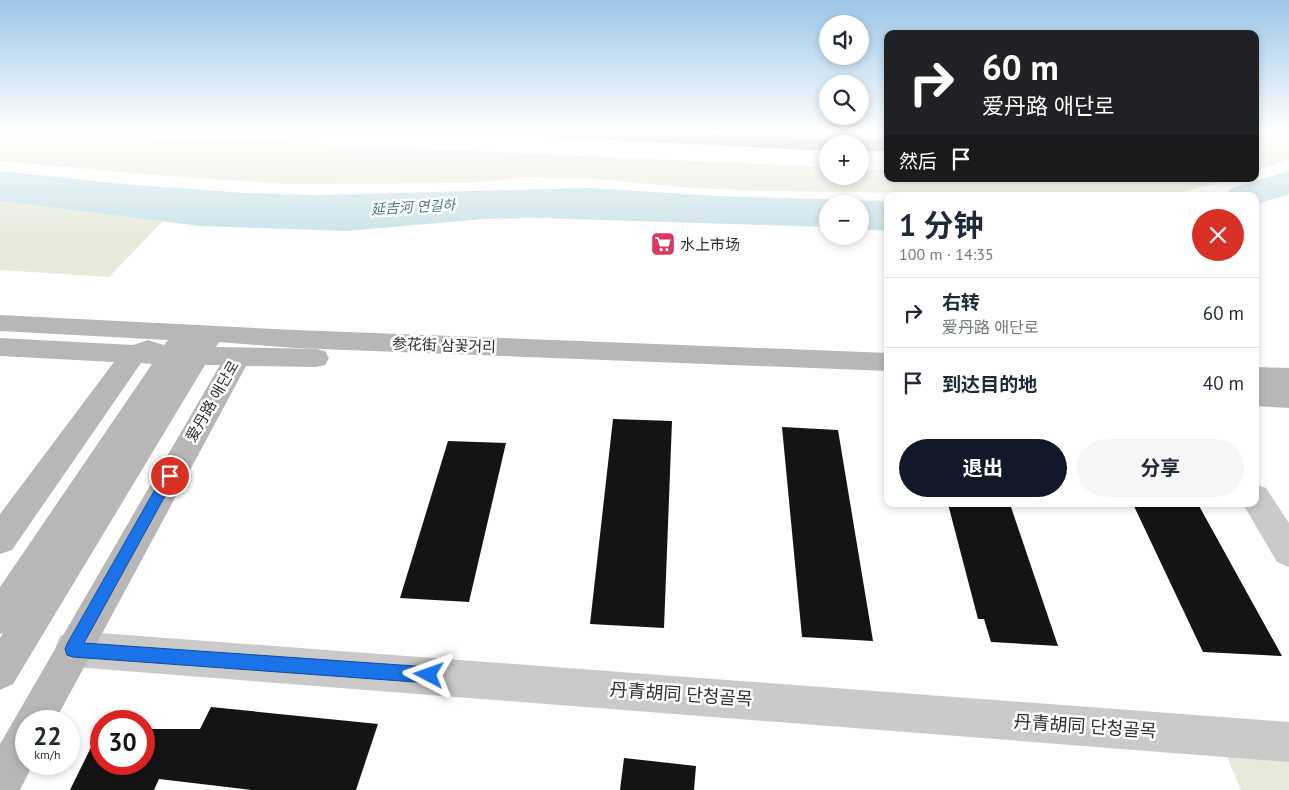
<!DOCTYPE html>
<html lang="zh">
<meta charset="utf-8">
<style>
body{margin:0;font-family:"PT Sans","Noto Sans SC","Noto Sans KR",sans-serif;background:#f6f6f7;color:#1f2937;height:100vh;display:flex;flex-direction:column;font-size:19px;white-space:nowrap}
*{box-sizing:border-box;margin:0}
p{font-size:16px;color:#747a83}
.icon{flex:none;width:28px;height:28px;fill:none;stroke:currentColor;stroke-width:2;stroke-linecap:round;stroke-linejoin:round}
.map{position:relative;flex:1;overflow:hidden}
.side{position:absolute;left:884px;top:192px;width:375px;height:315px;display:flex;flex-direction:column;background:#fff;border-radius:10px;box-shadow:0 2px 8px #0003}
.side>*{flex:none}
.hud{position:absolute;left:884px;top:30px;width:375px;height:152px;border-radius:10px;box-shadow:0 2px 8px #0003;background:#202124;color:#fff;overflow:hidden}
.buttons{position:absolute;left:819px;top:15px;display:grid;gap:10px}
.buttons a{display:grid;place-items:center;width:50px;height:50px;border-radius:50%;background:#fff;box-shadow:0 2px 8px #0003;font-size:25px}
.speed{position:absolute;left:15px;top:710px;display:flex;gap:10px;font-size:25px;font-weight:700;text-align:center}
.speed>*{display:grid;place-content:center;width:65px;height:65px;border-radius:50%;background:#fff;box-shadow:0 2px 8px #0003;line-height:1}
.speed small{font-size:12px;font-weight:400}
.speed .limit{border:8px solid #d22;background:#fff;color:#111}
.pin{position:absolute;display:grid;place-items:center;width:42px;height:42px;color:#fff;margin:-21px;border:2px solid #fff;border-radius:50%;box-shadow:0 1px 5px #0007}
.me{position:absolute;width:55px;margin:-28px;rotate:274deg;stroke-linejoin:round;filter:drop-shadow(0 0 4px #0008)}
.turn{display:flex;align-items:center;gap:18px;height:105px;padding:0 15px;font-size:22px}
.turn .icon{width:65px;height:65px;stroke-width:2.5}
.turn b{display:block;font-size:35px;line-height:42px}
.then{display:flex;align-items:center;height:48px;padding:0 15px;background:#0003;gap:10px;font-size:19px}
.round{display:grid;place-items:center;flex:none;width:52px;height:52px;border-radius:26px;background:#f6f6f7}
.headline{display:flex;align-items:center;justify-content:space-between;height:85px;padding:0 15px}
h1{font-size:30px;font-weight:700;line-height:38px}
.button{display:flex;gap:10px;margin-top:auto;padding:10px 15px}
.button a{flex:1;height:58px;border-radius:30px;background:#111827;color:#fff;font-size:20px;font-weight:700;line-height:58px;text-align:center}
.button a+a{background:#f6f6f7;color:#1f2937}
ul{padding:0;list-style:none}
li{display:flex;align-items:center;gap:15px;height:70px;padding:0 15px;border-top:1px solid #e0e1e3}
li div{flex:1}
li b{display:block;font-size:19px}
li em{font-style:normal}
.map>svg:first-child{display:block}
.green{fill:#e6eadb}
.water{fill:#c8e2e9}
.lines{fill:none;stroke-linecap:round;stroke-linejoin:round}
.river{fill:#c8e2e9;fill-rule:evenodd}
.building{fill:#141414}
.street{fill:#cacaca;fill-rule:evenodd}
.secondary{fill:#b7b7b7;fill-rule:evenodd}
.route{fill:#1a73e8;stroke:#114b97}
.labels{text-anchor:middle;dominant-baseline:central;stroke-width:5;stroke-linejoin:round;paint-order:stroke}
.far-water-label{font-size:14px;font-style:italic;fill:#407a8a;stroke:#fff}
.poi-label{font-size:15px;fill:#2d2d2d;stroke:#fff;text-anchor:start}
.street-label{font-size:15px;fill:#2d2d2d;stroke:#fff}
.near-street-label{font-size:18px;fill:#2d2d2d;stroke:#fff}
</style>
<div class="map">
<svg width="1289" height="790" viewBox="0 0 1289 790">
<rect width="100%" height="100%" fill="#fff"/>
<path class="green" d="M 0,132 L 58,132 L 827,167 L 828,176 L 860,176 L 860,169 L 887,170 L 888,179 L 1232,179 L 1167,196 L 939,196 L 917,193 L 767,191 L 693,188 L 584,178 L 528,177 L 471,183 L 285,184 L 155,175 L 0,161 Z
M 1255,132 L 1289,132 L 1289,159 L 1255,171 Z
M 0,201 L 163,221 L 109,277 L 0,270 Z
M 1226,754 L 1289,759 L 1289,790 L 1241,790 Z"/>
<path class="water" d="M 0,171 L 124,184 L 245,193 L 314,195 L 590,188 L 717,196 L 887,201 L 887,231 L 860,229 L 860,204 L 828,204 L 827,227 L 538,218 L 483,219 L 347,231 L 200,226 L 0,201 Z"/>
<g class="lines">
<path class="river" d="M 1289,171 L 1289,194 L 1255,205 L 1255,196 L 1226,196 L 1232,188 Z"/>
</g>
<path class="building" d="M 613,419 L 672,421 L 664,628 L 590,624 Z
M 782,427 L 838,430 L 873,641 L 802,637 Z
M 448,441 L 506,443 L 469,602 L 400,598 Z
M 948,504 L 1010,504 L 1058,646 L 991,642 L 984,619 L 978,619 Z
M 1133,504 L 1198,504 L 1282,656 L 1203,652 Z
M 211,707 L 378,724 L 356,790 L 252,790 L 159,779 L 154,790 L 70,790 L 100,729 L 101,764 L 144,764 L 144,729 L 200,729 Z
M 624,758 L 696,766 L 694,790 L 620,790 Z"/>
<g class="lines">
<path class="street" d="M 1255,484 L 1266,488 L 1289,523 L 1289,567 L 1277,562 L 1243,504 L 1255,504 Z
M 73,631 L 1289,722 L 1289,762 L 73,667 L 60,662 L 55,649 L 60,636 Z"/>
<path class="secondary" d="M 547,132 L 670,132 L 828,139 L 836,144 L 828,144 L 828,151 L 556,137 L 550,136 Z
M 860,139 L 888,139 L 888,151 L 860,151 L 860,144 L 852,144 Z
M 0,315 L 295,330 L 888,353 L 888,371 L 295,348 L 219,342 L 216,347 L 316,349 L 325,351 L 329,358 L 325,365 L 316,367 L 246,366 L 55,721 L 26,721 L 26,764 L 33,764 L 20,790 L 0,790 L 0,744 L 220,365 L 205,365 L 13,684 L 0,690 L 0,638 L 3,633 L 0,634 L 0,587 L 152,364 L 141,363 L 12,550 L 0,554 L 0,514 L 114,362 L 0,356 L 0,338 L 133,345 L 148,340 L 164,345 L 168,340 L 0,331 Z
M 1255,367 L 1289,368 L 1289,408 L 1255,406 Z"/>
</g>
<linearGradient id="sky" x2="0" y2="1"><stop stop-color="#9bc6e8"/><stop offset="0.54" stop-color="#fff"/><stop offset="1" stop-color="#fff" stop-opacity="0"/></linearGradient>
<rect width="1289" height="243" fill="url(#sky)"/>
<path class="route" d="M 170,471 L 176,476 L 84,643 L 429,667 L 435,669 L 437,675 L 435,680 L 429,683 L 73,657 L 67,655 L 65,649 L 67,644 L 165,472 Z"/>
<defs>
<symbol id="supermarket-square" viewBox="-11 -11 22 22"><rect x="-9" y="-9" width="18" height="18" rx="4" fill="#db385f" stroke="#fff"/><path d="M-6-5.5h2.5l.6 2H6L4.5 2H-2.5L-4.4-4H-6ZM-1.5 3.2a1.3 1.3 0 1 0 .1 0ZM3 3.2a1.3 1.3 0 1 0 .1 0Z" fill="#fff"/></symbol>
</defs>
<g fill-rule="evenodd">
<use href="#supermarket-square" x="649" y="230" width="28" height="28"/>
</g>
<g class="labels">
<g class="far-water-label">
<text transform="translate(413 207) rotate(-3)">延吉河 연길하</text>
</g>
<g class="poi-label">
<text x="680" y="244">水上市场</text>
</g>
<g class="street-label">
<text transform="translate(444 345) rotate(2)">参花街 삼꽃거리</text>
<text transform="translate(212 401) rotate(-60)">爱丹路 애단로</text>
</g>
<g class="near-street-label">
<text transform="translate(681 694) rotate(4)">丹青胡同 단청골목</text>
<text transform="translate(1085 726) rotate(4)">丹青胡同 단청골목</text>
</g>
</g>
</svg>
<div class="buttons">
<a><svg class="icon" aria-label="sound" viewBox="0 0 24 24"><path d="M4 9h4l5-4v14l-5-4H4zM17 9q2 3 0 6"/></svg></a>
<a><svg class="icon" aria-label="search" viewBox="0 0 24 24"><circle cx="10" cy="10" r="6"/><path d="M15 15l6 6"/></svg></a>
<a>+</a>
<a>−</a>
</div>
<div class="speed"><div>22<small>km/h</small></div><div class="limit">30</div></div>
<div class="pin" style="left:170px;top:476px;background:#d93025"><svg class="icon" aria-label="arrive" viewBox="0 0 24 24"><path d="M6 21V4h12l-3 4 3 4H6"/></svg></div>
<svg class="me" style="left:429px;top:675px" viewBox="-20 -20 40 40"><path d="M0-17L14 15 0 8-14 15z" fill="#1a73e8" stroke="#fff" stroke-width="4"/></svg>
<div class="hud">
<div class="turn"><svg class="icon" aria-label="right" viewBox="0 0 24 24"><path d="M7 20v-9h11M14 6l5 5-5 5"/></svg><div><b>60 m</b>爱丹路 애단로</div></div>
<div class="then">然后<svg class="icon" aria-label="arrive" viewBox="0 0 24 24"><path d="M6 21V4h12l-3 4 3 4H6"/></svg></div>
</div>
<section class="side">
<div class="headline"><div><h1>1 分钟</h1><p>100 m · 14:35</p></div><a class="round" style="background:#d93025;color:#fff"><svg class="icon" aria-label="close" viewBox="0 0 24 24"><path d="M6 6l12 12M18 6L6 18"/></svg></a></div>
<ul>
<li><svg class="icon" aria-label="right" viewBox="0 0 24 24"><path d="M7 20v-9h11M14 6l5 5-5 5"/></svg><div><b>右转</b><p>爱丹路 애단로</p></div><em>60 m</em></li>
<li><svg class="icon" aria-label="arrive" viewBox="0 0 24 24"><path d="M6 21V4h12l-3 4 3 4H6"/></svg><div><b>到达目的地</b></div><em>40 m</em></li>
</ul>
<div class="button"><a>退出</a><a>分享</a></div>
</section>
</div>
